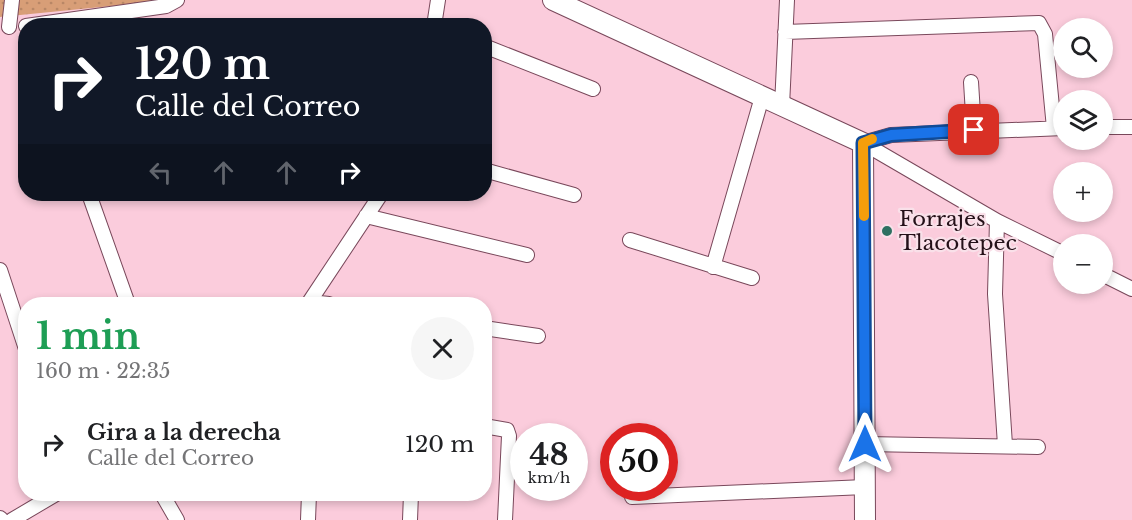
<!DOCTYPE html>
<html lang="es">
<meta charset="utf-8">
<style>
body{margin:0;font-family:"Libre Baskerville",serif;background:#f6f6f6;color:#202124;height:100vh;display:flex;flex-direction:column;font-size:22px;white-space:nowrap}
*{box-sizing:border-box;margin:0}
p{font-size:20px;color:#757577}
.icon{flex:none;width:33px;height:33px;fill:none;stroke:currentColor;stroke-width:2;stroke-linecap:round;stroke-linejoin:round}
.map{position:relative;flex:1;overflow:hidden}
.panel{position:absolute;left:18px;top:297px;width:474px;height:204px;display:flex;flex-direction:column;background:#fff;border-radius:24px;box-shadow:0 3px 9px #0003}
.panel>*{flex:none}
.guide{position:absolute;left:18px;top:18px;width:474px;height:183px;border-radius:24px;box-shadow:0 3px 9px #0003;background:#111827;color:#fff;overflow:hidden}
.tools{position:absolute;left:1053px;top:18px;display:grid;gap:12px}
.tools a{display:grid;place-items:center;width:60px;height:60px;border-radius:50%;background:#fff;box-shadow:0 3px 9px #0003;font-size:30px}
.speed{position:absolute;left:510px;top:423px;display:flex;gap:12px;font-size:30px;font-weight:700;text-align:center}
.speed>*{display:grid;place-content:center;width:78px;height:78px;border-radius:50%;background:#fff;box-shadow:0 3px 9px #0003;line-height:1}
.speed small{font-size:15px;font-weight:400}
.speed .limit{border:9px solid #d22;background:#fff;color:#111}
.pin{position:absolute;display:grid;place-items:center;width:51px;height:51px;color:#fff;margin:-26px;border-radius:12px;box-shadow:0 3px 9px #0006}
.me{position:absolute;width:66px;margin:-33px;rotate:0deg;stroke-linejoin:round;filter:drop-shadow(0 0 4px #0008)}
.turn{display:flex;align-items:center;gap:21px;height:126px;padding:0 18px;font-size:27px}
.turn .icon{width:78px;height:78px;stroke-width:2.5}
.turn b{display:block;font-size:42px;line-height:51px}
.lanes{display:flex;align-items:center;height:57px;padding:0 18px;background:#0003;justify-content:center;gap:30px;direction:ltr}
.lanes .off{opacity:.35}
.round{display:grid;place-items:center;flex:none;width:63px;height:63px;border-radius:32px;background:#f6f6f6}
.summary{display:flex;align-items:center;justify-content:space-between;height:102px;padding:0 18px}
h1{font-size:36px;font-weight:800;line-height:45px;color:#1e9e55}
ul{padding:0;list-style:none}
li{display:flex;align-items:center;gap:18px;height:90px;padding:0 18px}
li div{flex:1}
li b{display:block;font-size:22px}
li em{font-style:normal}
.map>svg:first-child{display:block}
.park{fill:url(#park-dots)}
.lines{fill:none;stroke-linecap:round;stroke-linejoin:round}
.street-casing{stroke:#79485b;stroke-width:16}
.secondary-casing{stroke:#79485b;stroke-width:22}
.street{stroke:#fff;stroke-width:14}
.secondary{stroke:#fff;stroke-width:20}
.route-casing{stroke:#114b97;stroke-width:15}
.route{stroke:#1a73e8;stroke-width:10}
.slow{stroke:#f59e0b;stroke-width:10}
.poi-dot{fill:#2e7061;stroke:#f9e0e9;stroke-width:2}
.labels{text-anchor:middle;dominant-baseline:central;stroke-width:4.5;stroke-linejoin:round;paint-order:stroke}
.poi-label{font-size:21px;fill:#241018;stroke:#f9e0e9;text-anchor:start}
</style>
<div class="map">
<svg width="1132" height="520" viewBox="0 0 1132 520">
<defs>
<pattern id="park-dots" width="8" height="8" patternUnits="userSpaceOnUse" patternTransform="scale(1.5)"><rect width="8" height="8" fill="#d89e77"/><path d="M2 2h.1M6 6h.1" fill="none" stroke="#b98766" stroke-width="1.8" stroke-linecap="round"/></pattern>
</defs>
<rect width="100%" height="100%" fill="#fbccdc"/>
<path class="park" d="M 0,0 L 172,0 L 0,17 Z"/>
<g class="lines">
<defs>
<path id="street" d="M 26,26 L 166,6 L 177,0
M 434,26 L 438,0
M 9,27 L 12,0
M 785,32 L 1039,23 L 1045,34 L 1054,128
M 484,46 L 593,89
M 971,82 L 974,130
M 782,106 L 787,0
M 1102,127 L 1132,127
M 863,143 L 997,221 L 1064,254
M 863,143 L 891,135 L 1064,128
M 484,170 L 574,195
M 89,194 L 128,304
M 366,216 L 527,255
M 997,221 L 995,294 L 1005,445
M 630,240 L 752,278
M 713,267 L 762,97
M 0,270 L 26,349
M 1102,274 L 1132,289
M 310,302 L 329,304
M 308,304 L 381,194
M 484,328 L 538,336
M 484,426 L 507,430 L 509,436 L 505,520
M 865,444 L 1038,447
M 162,494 L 177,520
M 632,497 L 865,487
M 0,518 L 2,520
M 12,520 L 56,494
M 308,520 L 309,494
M 410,520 L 411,494"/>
<path id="secondary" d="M 553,0 L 863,143 L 865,520"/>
</defs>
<use href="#street" class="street-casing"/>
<use href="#secondary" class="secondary-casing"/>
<use href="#street" class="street"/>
<use href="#secondary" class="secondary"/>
</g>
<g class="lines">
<defs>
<path id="route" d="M 865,444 L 863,143 L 891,135 L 974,130"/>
</defs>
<use href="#route" class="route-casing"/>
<use href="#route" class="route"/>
<path class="slow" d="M 864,216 L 863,143 L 872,139"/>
</g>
<circle class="poi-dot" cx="887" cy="231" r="6"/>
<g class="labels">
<g class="poi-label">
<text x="899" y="219">Forrajes<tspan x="899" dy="24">Tlacotepec</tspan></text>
</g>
</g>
</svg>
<div class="tools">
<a><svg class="icon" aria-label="search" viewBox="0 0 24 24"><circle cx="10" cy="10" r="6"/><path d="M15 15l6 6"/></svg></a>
<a><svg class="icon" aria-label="layers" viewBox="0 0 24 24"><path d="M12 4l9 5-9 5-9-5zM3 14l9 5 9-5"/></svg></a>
<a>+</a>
<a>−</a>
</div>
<div class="speed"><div>48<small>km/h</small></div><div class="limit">50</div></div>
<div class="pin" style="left:974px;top:130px;background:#d93025"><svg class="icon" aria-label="arrive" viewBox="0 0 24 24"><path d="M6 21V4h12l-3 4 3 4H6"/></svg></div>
<svg class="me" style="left:865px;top:444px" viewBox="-20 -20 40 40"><path d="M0-17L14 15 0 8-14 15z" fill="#1a73e8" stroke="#fff" stroke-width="4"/></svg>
<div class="guide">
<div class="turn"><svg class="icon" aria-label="right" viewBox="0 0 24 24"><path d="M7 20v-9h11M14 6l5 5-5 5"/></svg><div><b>120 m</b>Calle del Correo</div></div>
<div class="lanes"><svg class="icon off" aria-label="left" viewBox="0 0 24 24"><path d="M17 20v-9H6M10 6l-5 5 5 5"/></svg><svg class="icon off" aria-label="ahead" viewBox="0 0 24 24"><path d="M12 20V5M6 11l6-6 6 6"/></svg><svg class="icon off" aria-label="ahead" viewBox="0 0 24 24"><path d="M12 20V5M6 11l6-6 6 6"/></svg><svg class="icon" aria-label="right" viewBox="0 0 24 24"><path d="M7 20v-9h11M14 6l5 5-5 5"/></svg></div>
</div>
<section class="panel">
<div class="summary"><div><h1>1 min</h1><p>160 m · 22:35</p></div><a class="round"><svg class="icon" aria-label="close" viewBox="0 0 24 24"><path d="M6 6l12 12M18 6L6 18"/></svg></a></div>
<ul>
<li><svg class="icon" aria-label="right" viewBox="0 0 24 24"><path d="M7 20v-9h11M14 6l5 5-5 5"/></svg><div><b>Gira a la derecha</b><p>Calle del Correo</p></div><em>120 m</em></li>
</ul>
</section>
</div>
